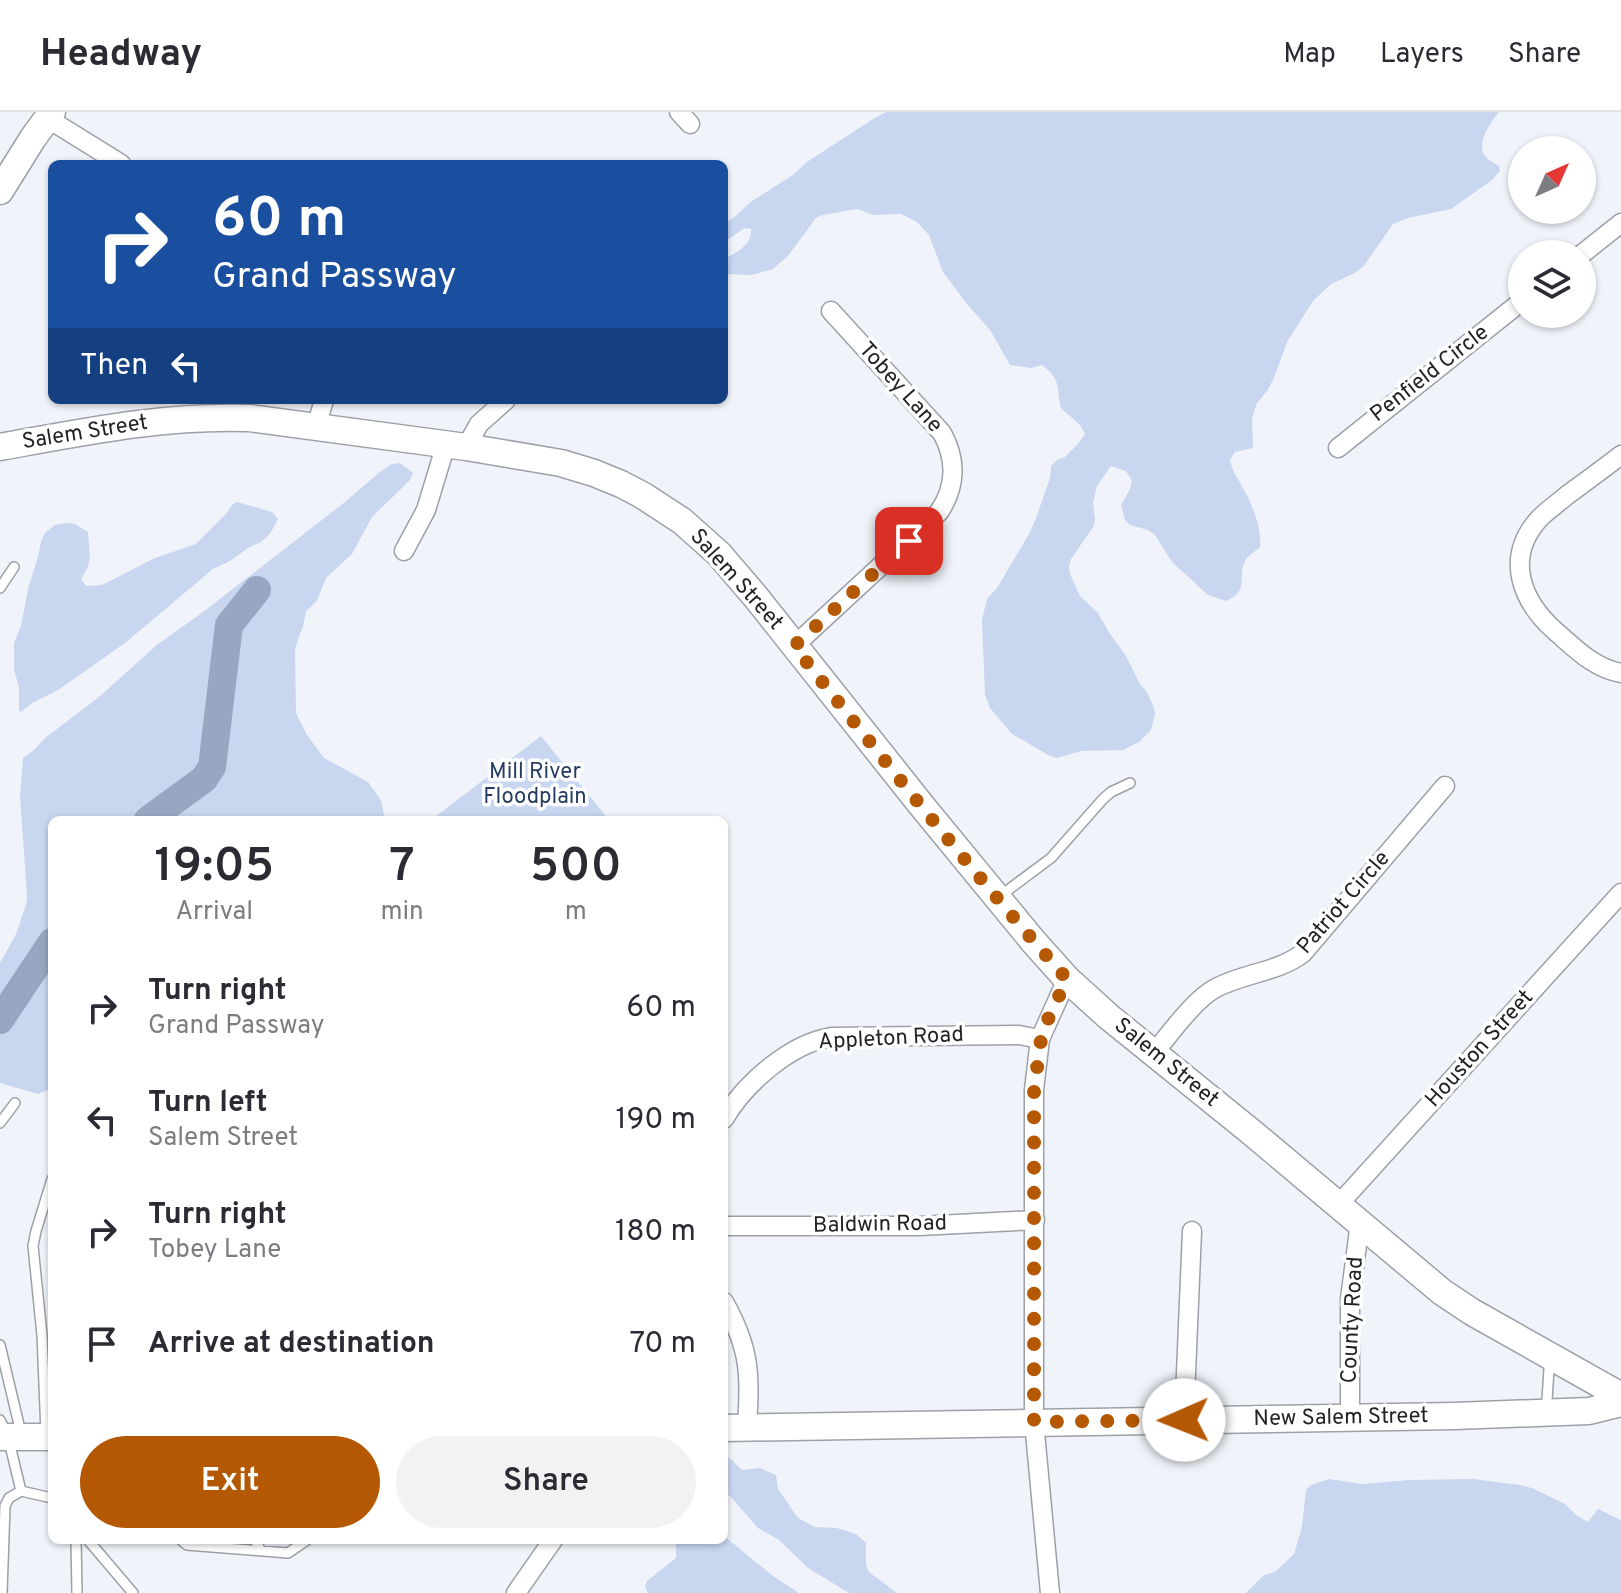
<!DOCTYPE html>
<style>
body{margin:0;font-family:Overpass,sans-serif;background:#f2f2f3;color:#2b2b33;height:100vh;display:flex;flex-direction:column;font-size:30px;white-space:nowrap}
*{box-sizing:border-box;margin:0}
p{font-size:26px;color:#7c7c81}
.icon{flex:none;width:44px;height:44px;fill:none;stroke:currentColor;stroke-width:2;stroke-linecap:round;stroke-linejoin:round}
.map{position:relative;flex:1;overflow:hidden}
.drawer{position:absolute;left:48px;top:704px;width:680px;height:728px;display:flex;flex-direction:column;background:#fff;border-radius:12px;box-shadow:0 2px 6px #0004}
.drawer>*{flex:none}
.top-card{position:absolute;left:48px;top:48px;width:680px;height:244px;border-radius:12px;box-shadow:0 2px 6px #0004;background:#1a4fa0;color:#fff;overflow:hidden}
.needle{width:52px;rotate:45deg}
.fabs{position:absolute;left:1508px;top:24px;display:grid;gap:16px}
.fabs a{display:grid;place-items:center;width:88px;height:88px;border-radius:50%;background:#fff;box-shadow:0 2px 6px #0004;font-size:40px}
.pin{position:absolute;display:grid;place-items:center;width:68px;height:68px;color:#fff;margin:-34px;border-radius:16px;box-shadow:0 4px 12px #0006}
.me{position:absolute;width:88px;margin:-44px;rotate:269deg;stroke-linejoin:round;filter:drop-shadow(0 0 6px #0008)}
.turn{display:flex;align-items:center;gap:28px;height:168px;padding:0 32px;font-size:36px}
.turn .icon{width:104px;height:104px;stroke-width:2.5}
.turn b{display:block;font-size:56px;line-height:68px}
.then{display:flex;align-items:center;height:76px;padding:0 32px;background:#0003;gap:16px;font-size:30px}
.eta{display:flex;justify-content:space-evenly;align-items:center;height:136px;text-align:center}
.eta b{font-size:48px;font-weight:600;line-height:56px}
.button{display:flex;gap:16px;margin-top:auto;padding:16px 32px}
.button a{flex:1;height:92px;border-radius:48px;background:#b55803;color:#fff;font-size:32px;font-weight:600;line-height:92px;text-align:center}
.button a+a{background:#f2f2f3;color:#2b2b33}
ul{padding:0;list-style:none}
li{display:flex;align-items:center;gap:24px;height:112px;padding:0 32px}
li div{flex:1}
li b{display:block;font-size:30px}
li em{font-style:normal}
header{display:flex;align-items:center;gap:48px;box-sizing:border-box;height:112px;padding:0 40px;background:#fff;border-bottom:2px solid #e1e1e2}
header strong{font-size:38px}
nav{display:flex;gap:44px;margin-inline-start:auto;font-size:28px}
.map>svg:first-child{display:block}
.green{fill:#c8d6ef}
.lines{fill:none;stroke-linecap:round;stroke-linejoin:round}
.river{stroke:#98a7c1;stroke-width:28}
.lane-casing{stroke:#9da0a7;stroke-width:12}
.street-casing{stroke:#9da0a7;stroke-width:21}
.secondary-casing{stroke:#9da0a7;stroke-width:29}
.lane{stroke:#fff;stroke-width:9}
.street{stroke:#fff;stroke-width:18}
.secondary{stroke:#fff;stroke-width:26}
.route{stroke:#b55803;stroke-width:14;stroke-dasharray:0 25.2}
.labels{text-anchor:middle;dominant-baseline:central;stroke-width:7;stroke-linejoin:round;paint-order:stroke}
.street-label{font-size:22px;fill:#222326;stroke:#fff}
.park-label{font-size:22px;fill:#263b61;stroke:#fff}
</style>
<header>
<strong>Headway</strong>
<nav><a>Map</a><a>Layers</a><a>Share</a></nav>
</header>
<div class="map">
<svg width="1621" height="1481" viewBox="0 0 1621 1481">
<rect width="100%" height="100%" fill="#f0f4fa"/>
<path class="green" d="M 886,0 L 1499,0 C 1490,11 1473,34 1488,47 C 1491,50 1495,51 1499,54 L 1500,59 L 1492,68 L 1451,97 L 1408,106 L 1393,112 L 1363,155 L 1353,162 L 1331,172 L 1313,189 L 1287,230 L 1274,266 L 1267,279 L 1257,291 L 1252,307 L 1253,336 L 1235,340 L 1230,348 C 1232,359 1239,368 1244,378 C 1253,394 1262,417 1260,436 C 1255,439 1247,444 1245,449 C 1237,465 1250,479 1226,489 L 1208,483 L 1172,450 L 1155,423 L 1148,418 L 1130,413 L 1125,408 L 1121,393 L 1130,377 L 1132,369 L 1126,359 L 1111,354 L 1097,374 L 1093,391 L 1095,408 L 1093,415 L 1071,447 L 1069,455 L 1070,462 L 1080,484 L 1098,501 L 1110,522 L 1126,544 L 1140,572 L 1147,580 L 1154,596 L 1155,602 L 1151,618 L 1139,630 L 1123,638 L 1081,639 L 1057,646 L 1050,644 L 1012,622 L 990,596 L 985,583 L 982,508 L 987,487 L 997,476 L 1029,422 L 1035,409 L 1050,366 L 1051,354 L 1057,348 L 1065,345 L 1078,332 L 1085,322 L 1080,313 L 1061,296 C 1056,275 1062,268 1042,253 L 1031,256 L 1010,253 L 990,218 L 967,192 L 943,160 L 929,123 L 917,110 L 901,102 L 873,103 L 857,97 L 822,103 L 816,106 L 788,144 L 773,157 L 751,163 L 724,162 L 724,147 C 736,141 753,132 751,117 L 745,116 L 724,130 L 724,112 L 732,107 L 752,89 L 793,63 L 807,50 L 873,7 Z
M 400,351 L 413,361 L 410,368 L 372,405 L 352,442 L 326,466 L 317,489 L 306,499 L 303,515 L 299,524 L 295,538 L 296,601 L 307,623 L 324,646 L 368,670 L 381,688 L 385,708 L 52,708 L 52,976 L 38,982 L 0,971 L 0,851 L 16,822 L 26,793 L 27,784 L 20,684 L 23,646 L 34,638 L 45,626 L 99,585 L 158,532 L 199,503 L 340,394 L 380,360 L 392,352 Z
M 237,390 L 272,400 L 278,407 L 270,422 L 261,430 L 248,436 L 230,449 L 213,457 L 125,531 L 58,578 L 32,591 L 21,600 L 19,599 L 19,575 L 14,558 L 14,531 L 21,514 L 28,477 L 39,441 L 41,429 L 45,421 L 55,413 L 66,411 L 75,412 L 88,420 C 89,441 94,448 81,467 L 86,474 L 102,473 L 155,446 L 196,432 L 226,402 L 232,393 Z
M 541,624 L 609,708 L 431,708 Z
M 724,1343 L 732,1348 L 742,1358 L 760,1356 L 776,1363 L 778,1377 L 798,1406 L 815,1415 L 837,1416 L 856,1422 L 866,1431 L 866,1453 L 869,1460 L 897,1481 L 849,1481 L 808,1456 L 779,1428 L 758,1416 L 731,1385 L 724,1381 Z
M 1329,1367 L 1363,1372 L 1409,1368 L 1473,1367 L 1519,1373 L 1532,1376 L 1565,1392 L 1576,1403 L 1588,1410 L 1598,1397 L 1621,1408 L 1621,1481 L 1246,1481 L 1264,1463 L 1275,1460 L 1294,1442 L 1302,1415 L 1306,1378 L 1311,1373 Z
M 724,1424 L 773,1464 L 799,1481 L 648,1481 L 645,1474 L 647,1469 L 676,1446 L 676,1428 L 724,1428 Z"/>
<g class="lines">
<path class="river" d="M 148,708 L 204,667 L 212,655 L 229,513 L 257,478
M 0,908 L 52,830"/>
<defs>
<path id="lane" d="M 0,476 L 14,455
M 1000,784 L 1051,746 L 1103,687 L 1111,680 L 1130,671
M 0,1011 L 15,991
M 0,1233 L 21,1321
M 1547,1288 L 1549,1257 L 1553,1250
M 0,1308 L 8,1325 L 21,1379
M 46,1321 L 42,1223 L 33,1134 L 36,1119 L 52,1067
M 76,1428 L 77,1481
M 88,1428 L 133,1481
M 181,1428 L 187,1433 L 288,1441 L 307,1428
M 255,1428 L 261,1439
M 2,1481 L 5,1394 L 9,1386 L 21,1379 L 52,1386"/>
<path id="street" d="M 679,0 L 690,12
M 47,6 L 121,52
M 1582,142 L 1621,111
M 316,315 L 324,288
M 466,335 L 479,312 L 506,288
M 1338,336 L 1522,189
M 1621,343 C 1603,357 1585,370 1566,384 C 1557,392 1546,399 1538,408 C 1505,446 1521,488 1554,518 C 1575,536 1593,556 1621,561
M 404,439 L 426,398 L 446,332
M 794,534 L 939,400 C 956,375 957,348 942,321 L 831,199
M 1153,942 C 1170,922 1193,889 1214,877 C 1242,861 1277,861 1303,841 L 1445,674
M 724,1007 C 745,971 790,932 831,925 L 1019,923 L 1040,927
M 1339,1092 L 1621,781
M 724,1114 L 919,1114 L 1035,1108
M 724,1190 C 751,1238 750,1263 747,1316
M 1350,1305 L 1350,1187 L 1360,1110
M 1184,1308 L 1192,1119
M 516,1481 L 553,1428
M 1050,1481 L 1034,1310 L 1034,978 L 1040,927 L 1067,867"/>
<path id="secondary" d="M 0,79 L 33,26 L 52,0
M 0,335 C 83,320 164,303 249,306 L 466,335 L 561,351 L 594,361 L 621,372 L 642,383 L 682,409 L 719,442 L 755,484 L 922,694 L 1033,829 L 1067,867 L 1109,905 L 1250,1019 L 1442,1180 L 1472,1200 L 1621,1284
M 724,1316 L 1455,1304 L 1589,1299 L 1621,1291
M 0,1325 L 52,1325"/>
</defs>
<use href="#lane" class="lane-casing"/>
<use href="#street" class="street-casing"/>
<use href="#secondary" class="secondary-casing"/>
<use href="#lane" class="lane"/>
<use href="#street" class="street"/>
<use href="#secondary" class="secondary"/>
</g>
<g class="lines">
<path class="route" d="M 909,429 L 794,534 C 883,647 972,760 1067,867 L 1042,920 L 1034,978 L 1034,1310 L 1184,1308"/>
</g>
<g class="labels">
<g class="street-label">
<text transform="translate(1430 262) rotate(-38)">Penfield Circle</text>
<text transform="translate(900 276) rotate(48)">Tobey Lane</text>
<text transform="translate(85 321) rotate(-9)">Salem Street</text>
<text transform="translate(736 468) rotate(48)">Salem Street</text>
<text transform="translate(1344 791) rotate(-49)">Patriot Circle</text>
<text transform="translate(891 927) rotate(-3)">Appleton Road</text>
<text transform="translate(1480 937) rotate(-48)">Houston Street</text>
<text transform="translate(1166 951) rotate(39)">Salem Street</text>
<text transform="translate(880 1113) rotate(-1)">Baldwin Road</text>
<text transform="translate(1353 1208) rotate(-87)">County Road</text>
<text transform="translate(1341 1306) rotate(-1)">New Salem Street</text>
</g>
<g class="park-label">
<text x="535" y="660">Mill River<tspan x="535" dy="25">Floodplain</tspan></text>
</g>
</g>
</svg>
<div class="fabs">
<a><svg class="needle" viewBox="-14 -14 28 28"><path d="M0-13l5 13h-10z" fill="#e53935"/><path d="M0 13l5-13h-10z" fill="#7c7c81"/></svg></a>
<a><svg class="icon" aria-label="layers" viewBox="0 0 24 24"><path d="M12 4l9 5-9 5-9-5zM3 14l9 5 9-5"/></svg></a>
</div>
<div class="pin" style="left:909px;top:429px;background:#d93025"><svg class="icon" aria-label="arrive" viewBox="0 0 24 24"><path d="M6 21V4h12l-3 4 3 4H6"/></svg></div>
<svg class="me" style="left:1184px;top:1308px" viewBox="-20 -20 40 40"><circle r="19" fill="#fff"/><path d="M0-13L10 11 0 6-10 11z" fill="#b55803"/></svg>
<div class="top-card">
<div class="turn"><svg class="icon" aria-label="right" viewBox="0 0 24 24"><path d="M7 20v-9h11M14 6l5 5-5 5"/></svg><div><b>60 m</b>Grand Passway</div></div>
<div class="then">Then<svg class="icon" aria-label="left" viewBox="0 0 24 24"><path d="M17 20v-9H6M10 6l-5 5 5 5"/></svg></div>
</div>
<section class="drawer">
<div class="eta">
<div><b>19:05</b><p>Arrival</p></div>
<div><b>7</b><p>min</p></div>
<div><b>500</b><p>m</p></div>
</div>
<ul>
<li><svg class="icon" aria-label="right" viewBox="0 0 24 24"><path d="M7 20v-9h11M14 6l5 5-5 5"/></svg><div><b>Turn right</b><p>Grand Passway</p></div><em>60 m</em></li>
<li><svg class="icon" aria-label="left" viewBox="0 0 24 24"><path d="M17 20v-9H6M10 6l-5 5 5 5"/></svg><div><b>Turn left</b><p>Salem Street</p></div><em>190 m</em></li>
<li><svg class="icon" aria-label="right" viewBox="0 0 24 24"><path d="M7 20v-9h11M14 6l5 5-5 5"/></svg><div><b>Turn right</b><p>Tobey Lane</p></div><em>180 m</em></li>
<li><svg class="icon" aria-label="arrive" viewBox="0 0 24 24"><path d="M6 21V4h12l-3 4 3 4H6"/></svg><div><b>Arrive at destination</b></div><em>70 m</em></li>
</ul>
<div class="button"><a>Exit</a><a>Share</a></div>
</section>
</div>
